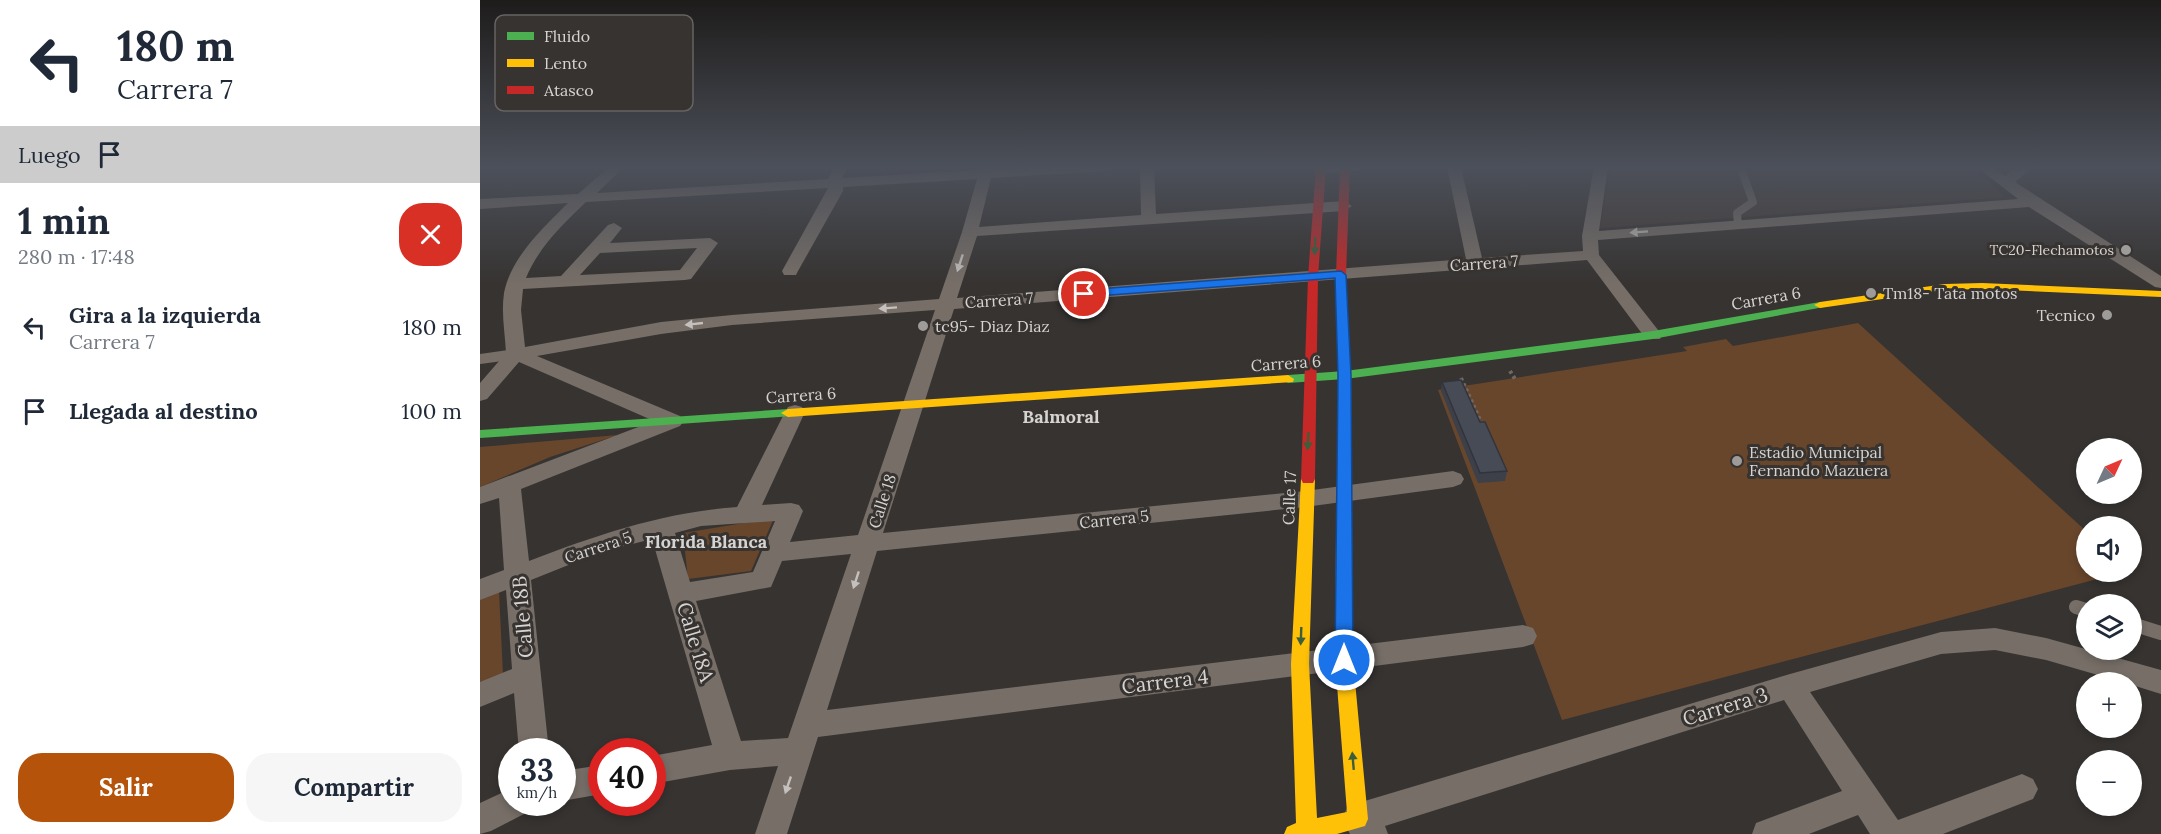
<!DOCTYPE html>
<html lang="es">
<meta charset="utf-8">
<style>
body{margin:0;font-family:Lora,serif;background:#f6f6f7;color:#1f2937;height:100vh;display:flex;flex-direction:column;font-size:22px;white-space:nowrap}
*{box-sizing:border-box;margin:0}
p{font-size:20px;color:#747a83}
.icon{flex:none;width:33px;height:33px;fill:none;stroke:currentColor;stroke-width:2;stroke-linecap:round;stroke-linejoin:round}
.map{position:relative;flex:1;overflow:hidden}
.side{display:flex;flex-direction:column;background:#fff;width:480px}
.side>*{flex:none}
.top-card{background:#fff;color:#1f2937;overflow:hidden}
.needle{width:39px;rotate:46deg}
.buttons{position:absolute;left:1596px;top:438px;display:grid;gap:12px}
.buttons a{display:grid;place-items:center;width:66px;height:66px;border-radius:50%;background:#fff;box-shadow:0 3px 9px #0003;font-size:30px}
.speed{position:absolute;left:18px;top:738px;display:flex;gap:12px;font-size:30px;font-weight:700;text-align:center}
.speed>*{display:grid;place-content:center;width:78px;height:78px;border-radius:50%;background:#fff;box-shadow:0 3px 9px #0003;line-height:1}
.speed small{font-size:15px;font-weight:400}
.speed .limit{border:9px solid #d22;background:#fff;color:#111}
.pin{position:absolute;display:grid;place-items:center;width:51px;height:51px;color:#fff;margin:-26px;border:3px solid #fff;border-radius:50%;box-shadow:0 2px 6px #0007}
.me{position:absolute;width:66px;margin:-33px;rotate:0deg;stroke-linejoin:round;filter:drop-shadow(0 0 4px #0008)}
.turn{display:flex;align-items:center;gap:21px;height:126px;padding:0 18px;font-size:27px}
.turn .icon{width:78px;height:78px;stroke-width:2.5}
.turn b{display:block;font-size:42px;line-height:51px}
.then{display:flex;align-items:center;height:57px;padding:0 18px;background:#0003;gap:12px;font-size:22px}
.round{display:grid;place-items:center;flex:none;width:63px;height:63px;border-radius:24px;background:#f6f6f7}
.overview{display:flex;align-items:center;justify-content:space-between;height:102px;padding:0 18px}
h1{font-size:36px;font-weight:700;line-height:45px}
.action{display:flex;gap:12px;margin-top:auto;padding:12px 18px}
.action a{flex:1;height:69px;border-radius:24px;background:#b45309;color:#fff;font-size:24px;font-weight:700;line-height:69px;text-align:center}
.action a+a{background:#f6f6f7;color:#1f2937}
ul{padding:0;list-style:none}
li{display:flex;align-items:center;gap:18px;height:84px;padding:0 18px}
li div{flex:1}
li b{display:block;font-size:22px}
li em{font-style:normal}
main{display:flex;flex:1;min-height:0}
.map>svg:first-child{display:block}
.built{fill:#433a34}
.green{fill:#68462c}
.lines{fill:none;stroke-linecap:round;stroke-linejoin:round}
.path{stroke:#6e6965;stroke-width:4;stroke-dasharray:3 3;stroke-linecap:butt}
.lane-far2{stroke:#766e67;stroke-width:8}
.lane-far1{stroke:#766e67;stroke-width:10}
.lane{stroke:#766e67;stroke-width:14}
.street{fill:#766e67;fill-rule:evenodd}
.fast{fill:#4caf50;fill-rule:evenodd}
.slow{fill:#ffc107;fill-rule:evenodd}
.jam{fill:#c62828;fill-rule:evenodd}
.wall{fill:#3d4049}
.building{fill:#474b55;stroke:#32343c;stroke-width:1.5}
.oneway{fill:#c3c0bd}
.oneway2{fill:#3e5e3b}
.route{fill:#1a73e8;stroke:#114b97;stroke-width:1.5}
.poi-dot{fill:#9e9c9a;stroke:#373330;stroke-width:2}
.labels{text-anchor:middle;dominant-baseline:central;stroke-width:6;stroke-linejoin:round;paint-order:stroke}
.far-poi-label{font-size:14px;fill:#d6d4d2;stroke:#373330;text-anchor:end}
.street-label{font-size:16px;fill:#d6d4d2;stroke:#373330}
.poi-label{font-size:16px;fill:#d6d4d2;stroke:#373330;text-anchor:start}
.neighbourhood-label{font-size:18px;font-weight:bold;fill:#d6d4d2;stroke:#373330}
.near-street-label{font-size:20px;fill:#d6d4d2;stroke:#373330}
.key{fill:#373330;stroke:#676361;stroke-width:1.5}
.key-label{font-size:16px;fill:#d6d4d2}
</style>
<main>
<section class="side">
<div class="top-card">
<div class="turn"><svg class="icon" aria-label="left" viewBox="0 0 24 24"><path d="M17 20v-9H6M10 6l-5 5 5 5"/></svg><div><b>180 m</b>Carrera 7</div></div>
<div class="then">Luego<svg class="icon" aria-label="arrive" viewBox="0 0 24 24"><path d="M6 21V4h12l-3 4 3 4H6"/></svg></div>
</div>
<div class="overview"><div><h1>1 min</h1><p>280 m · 17:48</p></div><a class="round" style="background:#d93025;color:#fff"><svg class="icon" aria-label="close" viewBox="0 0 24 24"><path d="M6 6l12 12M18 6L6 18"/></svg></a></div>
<ul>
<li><svg class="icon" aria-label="left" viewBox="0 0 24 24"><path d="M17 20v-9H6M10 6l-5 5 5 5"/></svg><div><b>Gira a la izquierda</b><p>Carrera 7</p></div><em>180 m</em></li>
<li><svg class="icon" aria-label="arrive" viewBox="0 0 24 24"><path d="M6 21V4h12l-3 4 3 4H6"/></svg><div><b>Llegada al destino</b></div><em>100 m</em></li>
</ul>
<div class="action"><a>Salir</a><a>Compartir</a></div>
</section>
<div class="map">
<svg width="1681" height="834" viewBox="0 0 1681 834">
<rect width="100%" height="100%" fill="#363331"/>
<path class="built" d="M 1130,167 L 1491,167 L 1526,197 L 1120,228 Z"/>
<path class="green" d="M 1378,323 L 1606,531 L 1606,572 L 1644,572 L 1082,720 L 958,390 L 1207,351 L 1203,347 L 1246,339 L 1253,346 Z
M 138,435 L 70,457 L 0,487 L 0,447 Z
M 294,518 L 271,571 L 208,579 L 203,533 Z
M 19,591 L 23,675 L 0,685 L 0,599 Z"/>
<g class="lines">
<path class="path" d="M 1030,371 L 1035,379
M 981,378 L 1001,422"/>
<path class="lane-far2" d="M 1258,225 L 1257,213 L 1273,202 L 1263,174"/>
<path class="lane-far1" d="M 0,359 L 36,354"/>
<path class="lane" d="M 1596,607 L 1606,610
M 1652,624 L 1681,633"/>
<path class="street" d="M 129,167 L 144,167 L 117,193 L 348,179 L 354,167 L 368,167 L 362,178 L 499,170 L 500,167 L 514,167 L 513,169 L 633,167 L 626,171 L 511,178 L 499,227 L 661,215 L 660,167 L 674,167 L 676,214 L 864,201 L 872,206 L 864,211 L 497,236 L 477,298 L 986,259 L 967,167 L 981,167 L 1002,258 L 1103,251 L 1102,236 L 1114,167 L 1128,167 L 1119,231 L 1538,199 L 1497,167 L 1513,167 L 1525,176 L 1537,167 L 1553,167 L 1535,182 L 1681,276 L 1681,288 L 1675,287 L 1549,207 L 1118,240 L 1119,255 L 1182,335 L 1180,339 L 1166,339 L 1107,260 L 474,309 L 403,533 L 825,491 L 973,471 L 981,474 L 984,479 L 981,484 L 973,487 L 825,507 L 397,551 L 347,710 L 1043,625 L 1053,628 L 1057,636 L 1053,644 L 1043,647 L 338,737 L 307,834 L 275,834 L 298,766 L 250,770 L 172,784 L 172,756 L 232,745 L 172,539 L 121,552 L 51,580 L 69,752 L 39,752 L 34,693 L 0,707 L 0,682 L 32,669 L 26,590 L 0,600 L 0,579 L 24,570 L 19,498 L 0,504 L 0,487 L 174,421 L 39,362 L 7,399 L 0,401 L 0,383 L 26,353 C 25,333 21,313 24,293 C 31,257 63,228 88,203 L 0,209 L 0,199 L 98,194 ZM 497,179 L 482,232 L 459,299 L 252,315 L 181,322 L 45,347 L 41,310 L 43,289 L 205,280 L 211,279 L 238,243 L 230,238 L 130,243 L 142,228 L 134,223 L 128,225 L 81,276 L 46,278 C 58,248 83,224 106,202 L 348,188 L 302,271 L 304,275 L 316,275 L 318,271 L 363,191 L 363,187 ZM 217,248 L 200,270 L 100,275 L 120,253 ZM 455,310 L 378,535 L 310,542 L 323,511 L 319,505 L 311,503 L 282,505 L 325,412 L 322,407 L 315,405 L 308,407 L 305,412 L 257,507 C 185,512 116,535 49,561 L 41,489 L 200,426 L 204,421 L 200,416 L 57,356 L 181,334 L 252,325 ZM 295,521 L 273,572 L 210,582 L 195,533 L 221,526 ZM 371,554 L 308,738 L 261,741 L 216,601 L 291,587 L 302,561 Z
M 835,167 L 884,167 L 877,171 L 841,173 L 836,172 Z
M 1515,628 L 1566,638 L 1681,670 L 1681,694 L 1652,685 L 1652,682 L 1642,682 L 1566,660 L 1515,650 L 1461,654 L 1330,692 L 1418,820 L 1542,774 L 1553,779 L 1558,789 L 1553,799 L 1463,834 L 1390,834 L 1378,815 L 1329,834 L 1272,834 L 1276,823 L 1362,791 L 1304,700 L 905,826 L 908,834 L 870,834 L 862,819 L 867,808 L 878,803 L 1310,674 L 1461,632 Z
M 122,765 L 122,794 L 82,801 L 82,771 Z
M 32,788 L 32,802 L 51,802 L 46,813 L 11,831 L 0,834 L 0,803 Z"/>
<path class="fast" d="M 1340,302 L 1344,303 L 1344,307 L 1173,339 L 865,379 L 808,383 L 802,379 L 808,375 L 865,371 L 1173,331 Z
M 308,409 L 313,410 L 315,413 L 313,416 L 0,438 L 0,430 Z"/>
<path class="slow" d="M 1502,283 L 1681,291 L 1681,297 L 1502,289 L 1465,290 L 1340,308 L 1334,305 L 1340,302 L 1465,284 Z
M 808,375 L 814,379 L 813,382 L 308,417 L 301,413 L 308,409 Z
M 828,474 L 833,475 L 835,479 L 829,664 L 837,818 L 867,812 L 855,660 L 856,538 L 858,534 L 870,534 L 872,538 L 873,660 L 888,819 L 885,826 L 857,834 L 804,834 L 807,827 L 816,823 L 811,664 L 821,479 L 823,475 Z"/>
<path class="jam" d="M 836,167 L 846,167 L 838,277 L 835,479 L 833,483 L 823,483 L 821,479 L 828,277 Z
M 860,167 L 870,167 L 866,275 L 871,375 L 872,538 L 870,542 L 858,542 L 856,538 L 859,375 L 856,275 Z"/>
</g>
<path class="wall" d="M 962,382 L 1000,422 L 1027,471 L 1025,481 L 998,483 L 961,391 Z"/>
<path class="building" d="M 981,380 L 1000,422 L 1005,422 L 1027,471 L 1000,473 L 962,382 Z"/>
<defs><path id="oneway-solid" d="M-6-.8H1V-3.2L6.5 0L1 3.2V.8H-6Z" transform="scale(1.5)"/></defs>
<g class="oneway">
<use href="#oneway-solid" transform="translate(1159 232) rotate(176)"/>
<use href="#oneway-solid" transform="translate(480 263) rotate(108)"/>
<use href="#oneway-solid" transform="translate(408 308) rotate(176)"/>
<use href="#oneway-solid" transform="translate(214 324) rotate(174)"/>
<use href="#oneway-solid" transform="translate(376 580) rotate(108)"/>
<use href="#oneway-solid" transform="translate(308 785) rotate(109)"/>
</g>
<g class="oneway2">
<use href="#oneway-solid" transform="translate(835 246) rotate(93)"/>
<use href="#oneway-solid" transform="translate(828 441) rotate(93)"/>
<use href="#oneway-solid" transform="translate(821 636) rotate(92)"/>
<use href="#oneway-solid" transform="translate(873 761) rotate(-95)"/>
</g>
<linearGradient id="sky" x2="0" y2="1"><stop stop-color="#1e1c1b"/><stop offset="0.59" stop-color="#4c505a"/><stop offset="1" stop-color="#4c505a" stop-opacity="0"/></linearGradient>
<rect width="1681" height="284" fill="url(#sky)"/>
<path class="route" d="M 861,271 L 866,275 L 871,375 L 873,660 L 870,665 L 864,667 L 857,665 L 855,660 L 858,375 L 855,278 L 604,297 L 598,294 L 604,290 Z"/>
<g class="poi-dot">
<circle cx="1646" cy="250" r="6"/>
<circle cx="1391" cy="293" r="6"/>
<circle cx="1627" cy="315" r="6"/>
<circle cx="443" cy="326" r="6"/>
<circle cx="1257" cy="461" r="6"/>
</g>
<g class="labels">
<g class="far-poi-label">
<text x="1634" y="250">TC20-Flechamotos</text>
</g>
<g class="street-label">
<text transform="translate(1004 263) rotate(-4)">Carrera 7</text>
<text transform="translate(1286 298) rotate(-10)">Carrera 6</text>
<text transform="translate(519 300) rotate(-4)">Carrera 7</text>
<text transform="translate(806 363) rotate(-4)">Carrera 6</text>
<text transform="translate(321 395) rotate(-4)">Carrera 6</text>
<text transform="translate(809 498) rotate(-88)">Calle 17</text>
<text transform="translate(402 501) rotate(-72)">Calle 18</text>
<text transform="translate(634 519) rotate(-6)">Carrera 5</text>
<text transform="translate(118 547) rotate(-18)">Carrera 5</text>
</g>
<g class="poi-label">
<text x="1403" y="293">Tm18- Tata motos</text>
<text x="1615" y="315" text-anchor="end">Tecnico</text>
<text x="455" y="326">tc95- Diaz Diaz</text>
<text x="1269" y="452">Estadio Municipal<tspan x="1269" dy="18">Fernando Mazuera</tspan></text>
</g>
<g class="neighbourhood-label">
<text x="581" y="416">Balmoral</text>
<text x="226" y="541">Florida Blanca</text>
</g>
<g class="near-street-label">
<text transform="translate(42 617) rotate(-95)">Calle 18B</text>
<text transform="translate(216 642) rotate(73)">Calle 18A</text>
<text transform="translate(685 681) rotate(-7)">Carrera 4</text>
<text transform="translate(1245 706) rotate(-17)">Carrera 3</text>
</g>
</g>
<rect x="15" y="15" width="198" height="96" rx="9" class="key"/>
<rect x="27" y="32" width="27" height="8" fill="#4caf50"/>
<rect x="27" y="59" width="27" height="8" fill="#ffc107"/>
<rect x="27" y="86" width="27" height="8" fill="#c62828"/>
<g class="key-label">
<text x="64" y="42">Fluido</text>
<text x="64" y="69">Lento</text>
<text x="64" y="96">Atasco</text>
</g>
</svg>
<div class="buttons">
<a><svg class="needle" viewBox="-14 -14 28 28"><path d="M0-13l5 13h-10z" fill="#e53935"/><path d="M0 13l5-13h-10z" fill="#747a83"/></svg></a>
<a><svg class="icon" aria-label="sound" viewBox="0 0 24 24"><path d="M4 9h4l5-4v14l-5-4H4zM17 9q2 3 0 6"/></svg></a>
<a><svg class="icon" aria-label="layers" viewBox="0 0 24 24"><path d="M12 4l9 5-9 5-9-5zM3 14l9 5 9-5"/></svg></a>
<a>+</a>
<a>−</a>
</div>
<div class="speed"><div>33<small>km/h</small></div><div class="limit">40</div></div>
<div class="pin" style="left:604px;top:294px;background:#d93025"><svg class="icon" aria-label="arrive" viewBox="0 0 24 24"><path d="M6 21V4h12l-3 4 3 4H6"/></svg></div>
<svg class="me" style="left:864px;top:660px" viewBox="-20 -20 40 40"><circle r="17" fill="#1a73e8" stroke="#fff" stroke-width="3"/><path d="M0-11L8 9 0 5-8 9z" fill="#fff"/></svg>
</div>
</main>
